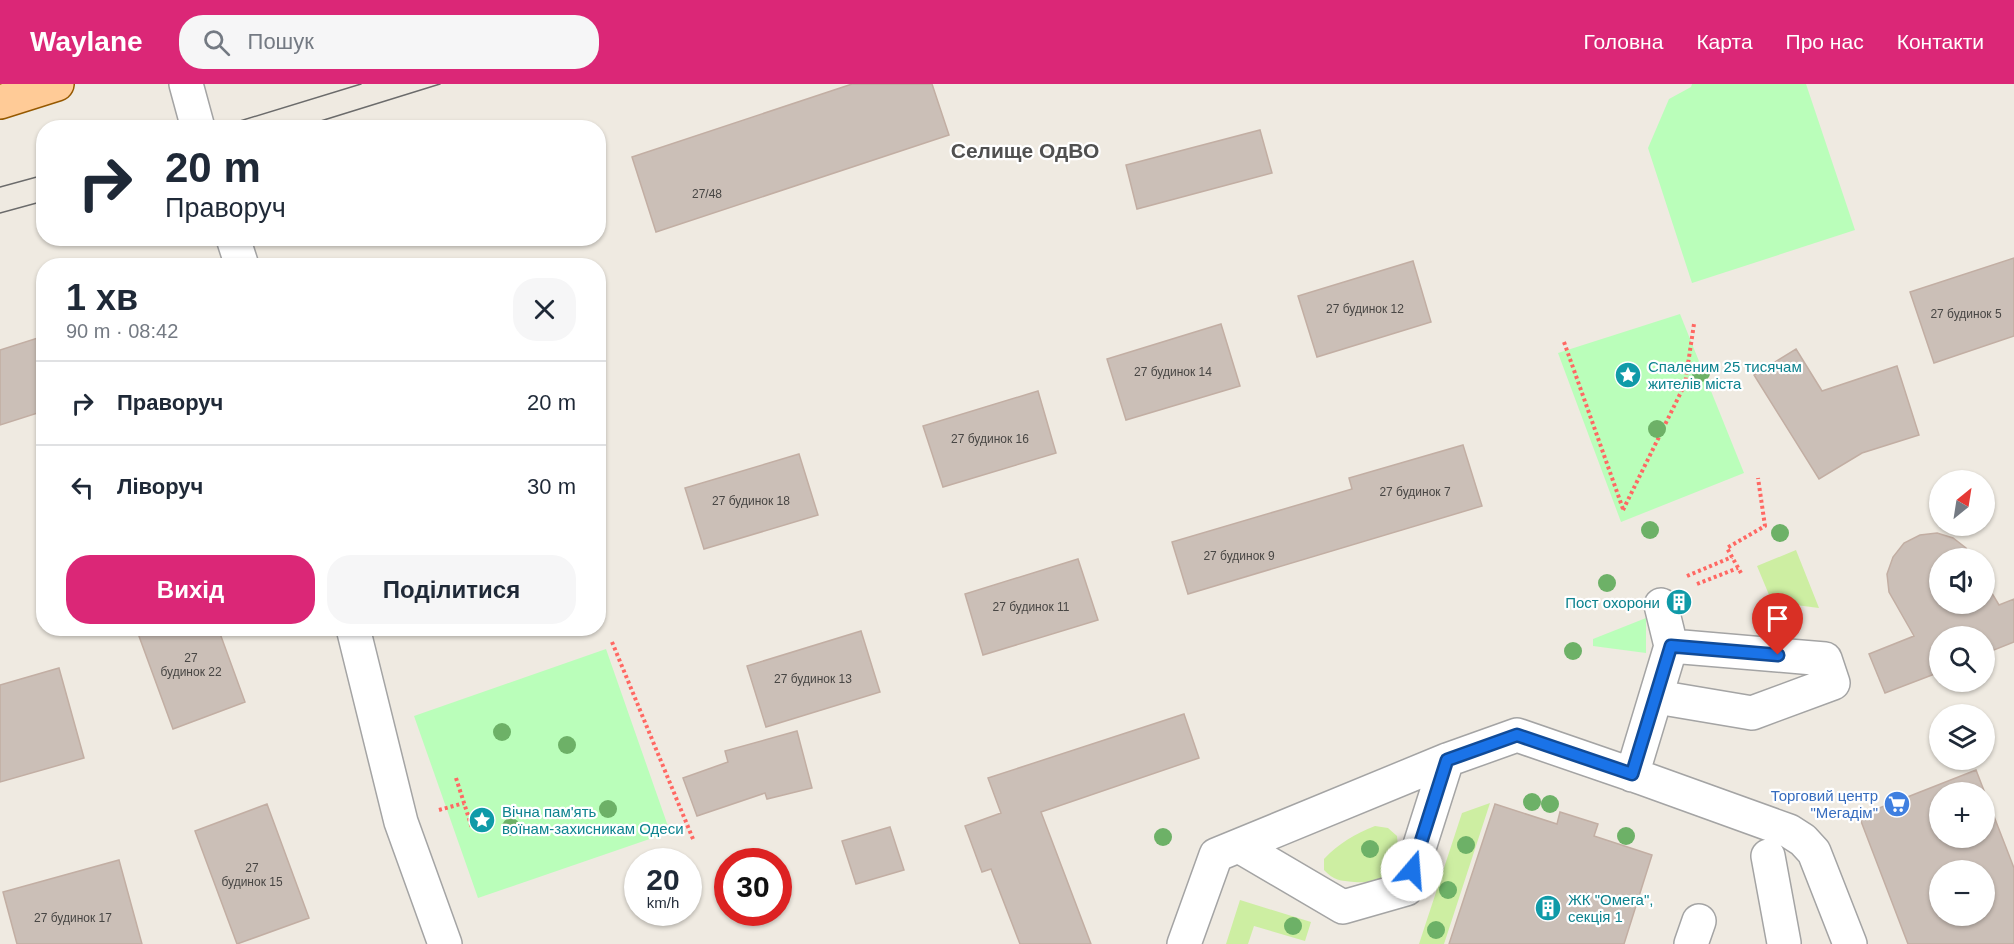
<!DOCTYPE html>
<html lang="uk">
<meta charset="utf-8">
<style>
body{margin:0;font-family:Helvetica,sans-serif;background:#f6f6f7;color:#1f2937;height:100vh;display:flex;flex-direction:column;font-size:22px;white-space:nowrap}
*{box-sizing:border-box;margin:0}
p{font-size:20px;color:#747a83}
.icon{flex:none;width:33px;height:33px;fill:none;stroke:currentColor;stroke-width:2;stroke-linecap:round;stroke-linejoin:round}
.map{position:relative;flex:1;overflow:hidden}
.side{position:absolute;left:36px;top:174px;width:570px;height:378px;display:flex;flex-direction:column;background:#fff;border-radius:24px;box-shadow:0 2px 4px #0004}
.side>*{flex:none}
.guide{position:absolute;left:36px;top:36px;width:570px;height:126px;border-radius:24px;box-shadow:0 2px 4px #0004;background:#fff;color:#1f2937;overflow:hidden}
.needle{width:39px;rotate:30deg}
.buttons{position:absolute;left:1929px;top:386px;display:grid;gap:12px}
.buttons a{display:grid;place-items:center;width:66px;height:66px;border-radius:50%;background:#fff;box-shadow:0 2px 4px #0004;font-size:30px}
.speed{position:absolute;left:624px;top:764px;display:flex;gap:12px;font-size:30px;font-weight:700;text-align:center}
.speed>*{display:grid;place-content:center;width:78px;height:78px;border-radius:50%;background:#fff;box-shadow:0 2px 4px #0004;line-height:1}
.speed small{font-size:15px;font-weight:400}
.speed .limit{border:9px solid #d22;background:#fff;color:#111}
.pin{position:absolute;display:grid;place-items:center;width:51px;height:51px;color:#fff;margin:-62px -26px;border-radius:50% 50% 50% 0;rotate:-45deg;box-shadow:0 0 6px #0007}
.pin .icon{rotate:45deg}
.me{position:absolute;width:66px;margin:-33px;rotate:18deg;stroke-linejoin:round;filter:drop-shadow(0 0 4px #0008)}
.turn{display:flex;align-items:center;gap:21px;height:126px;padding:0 30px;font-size:27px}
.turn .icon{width:78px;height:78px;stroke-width:2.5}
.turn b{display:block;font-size:42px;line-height:51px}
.round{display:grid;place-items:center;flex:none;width:63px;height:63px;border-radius:24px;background:#f6f6f7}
.summary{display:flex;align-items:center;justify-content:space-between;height:102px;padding:0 30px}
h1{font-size:36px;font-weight:700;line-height:45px}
.button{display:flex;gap:12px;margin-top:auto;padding:12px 30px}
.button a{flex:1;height:69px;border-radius:24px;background:#db2777;color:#fff;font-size:24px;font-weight:700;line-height:69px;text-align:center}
.button a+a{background:#f6f6f7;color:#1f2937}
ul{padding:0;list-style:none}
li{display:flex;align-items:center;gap:18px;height:84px;padding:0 30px;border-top:2px solid #e0e1e3}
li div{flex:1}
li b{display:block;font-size:22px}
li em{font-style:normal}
header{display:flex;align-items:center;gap:36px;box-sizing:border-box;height:84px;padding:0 30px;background:#db2777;color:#fff}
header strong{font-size:28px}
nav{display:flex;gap:33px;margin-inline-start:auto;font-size:21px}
.search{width:420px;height:54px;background:#f6f6f7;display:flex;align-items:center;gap:15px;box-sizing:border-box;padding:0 21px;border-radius:24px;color:#747a83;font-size:22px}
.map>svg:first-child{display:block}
.grass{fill:#cdeea2}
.park{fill:#bafeba}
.building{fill:#cbbfb7;stroke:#c2aea3;stroke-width:1.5;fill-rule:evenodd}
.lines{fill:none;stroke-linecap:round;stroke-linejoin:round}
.minor-casing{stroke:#a4a4a4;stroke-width:36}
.major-casing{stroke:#965900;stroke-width:36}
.path{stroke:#ff6863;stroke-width:4;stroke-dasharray:3 3;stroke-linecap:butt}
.minor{stroke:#fff;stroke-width:33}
.major{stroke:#ffcb97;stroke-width:33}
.tram{stroke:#6b6b6b;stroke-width:1.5}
.tree{fill:#6db167}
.route-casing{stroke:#114b97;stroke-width:15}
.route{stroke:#1a73e8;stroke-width:10}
.labels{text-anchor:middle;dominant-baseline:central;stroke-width:4.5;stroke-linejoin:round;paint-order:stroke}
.number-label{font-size:12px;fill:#484644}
.culture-label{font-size:15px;fill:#0d838f;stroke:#fff;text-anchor:start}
.shop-label{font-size:15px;fill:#366cbe;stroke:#fff;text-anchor:end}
.district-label{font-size:21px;font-weight:bold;fill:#505050;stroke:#fff}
</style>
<header>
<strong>Waylane</strong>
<div class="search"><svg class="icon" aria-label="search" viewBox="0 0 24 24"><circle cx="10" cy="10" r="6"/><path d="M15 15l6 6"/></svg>Пошук</div>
<nav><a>Головна</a><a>Карта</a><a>Про нас</a><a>Контакти</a></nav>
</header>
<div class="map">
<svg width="2014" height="860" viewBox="0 0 2014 860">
<rect width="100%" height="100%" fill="#efeae1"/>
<path class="grass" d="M 1796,466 L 1819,524 L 1772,518 L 1757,482 Z
M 1490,719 L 1444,860 L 1419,860 L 1462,729 Z
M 1375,742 L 1388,744 L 1397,752 C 1401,785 1387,801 1354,798 C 1341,797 1333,796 1324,786 L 1324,775 C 1339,759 1355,750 1375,742 Z
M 1240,816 L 1311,838 L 1305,857 L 1254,842 L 1248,860 L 1226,860 Z"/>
<path class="park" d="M 1692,0 L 1806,0 L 1855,146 L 1692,199 L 1648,64 L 1669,15 L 1691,3 Z
M 1680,230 L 1744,389 L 1621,438 L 1558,269 Z
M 1646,534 L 1646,569 L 1593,562 L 1593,555 Z
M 606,565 L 670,748 L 478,814 L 414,632 Z"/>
<path class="building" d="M 852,0 L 932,0 L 949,51 L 656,148 L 632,73 Z
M 1260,46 L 1272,89 L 1137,125 L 1126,81 Z
M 2014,174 L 2014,252 L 1934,279 L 1910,208 Z
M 1413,177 L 1431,238 L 1317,273 L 1298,212 Z
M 1221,240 L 1240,302 L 1126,336 L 1107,275 Z
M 44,252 L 44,327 L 0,341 L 0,266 Z
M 1796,265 L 1822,307 L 1897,282 L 1919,351 L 1862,369 L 1819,395 L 1754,291 Z
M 1038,307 L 1056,369 L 943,403 L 923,342 Z
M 1463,361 L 1482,422 L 1188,510 L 1172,458 L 1352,405 L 1349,394 Z
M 799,370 L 818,431 L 704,465 L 685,404 Z
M 1937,449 L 1953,454 L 1966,464 L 1972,474 L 1940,474 L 1940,519 L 1984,519 L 1984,496 L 1999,521 L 2014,515 L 2014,558 L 1984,570 L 1984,552 L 1940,552 L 1940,588 L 1885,609 L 1869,570 L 1914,552 L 1889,508 L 1887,490 L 1893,473 L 1904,459 L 1920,451 Z
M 1078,475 L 1098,536 L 983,571 L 965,510 Z
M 136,544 L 218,544 L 245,618 L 173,645 Z
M 861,547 L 880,608 L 766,643 L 747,582 Z
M 59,584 L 84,674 L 0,698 L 0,601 Z
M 1184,630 L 1199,674 L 1041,728 L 1091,860 L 1020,860 L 991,785 L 982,788 L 965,742 L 1001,729 L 988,694 Z
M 797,647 L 812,704 L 767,715 L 765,709 L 697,732 L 683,694 L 728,678 L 725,667 Z
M 1976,686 L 2014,784 L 2014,860 L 1908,860 L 1859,732 ZM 1940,708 L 1984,708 L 1984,753 L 1940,753 ZM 1940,786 L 1984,786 L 1984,831 L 1940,831 Z
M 267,720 L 309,834 L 237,860 L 195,747 Z
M 1495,720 L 1557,740 L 1560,728 L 1598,740 L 1594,752 L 1652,771 L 1624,860 L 1449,860 Z
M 890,743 L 904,786 L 856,800 L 842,757 Z
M 119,776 L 142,860 L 17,860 L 3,808 Z"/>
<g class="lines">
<defs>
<path id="minor" d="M 186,0 L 198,44
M 233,154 L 242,182
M 353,544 L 401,738 L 445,860
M 1657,613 L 1752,629 L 1833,599 L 1825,575 L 1671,562
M 1632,691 L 1671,562 L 1661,521
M 1239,762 L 1343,823 L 1406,805 L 1447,676
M 1768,772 L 1784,859
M 1184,860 L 1216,771 L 1447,676 L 1517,651 L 1642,694 L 1789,747 L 1803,756 L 1814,768 L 1850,860
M 1691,860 L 1699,837"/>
<path id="major" d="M 0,18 L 57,0"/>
</defs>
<use href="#minor" class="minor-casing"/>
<use href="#major" class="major-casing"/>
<path class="path" d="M 1564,258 L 1623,425
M 1623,426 L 1685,300 L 1694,240
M 1741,489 L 1727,464 L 1765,442 L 1758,394
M 1687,492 L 1732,473
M 1697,500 L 1738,484
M 612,558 L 693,755
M 456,694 L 472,744
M 439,726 L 464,719"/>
<use href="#minor" class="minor"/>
<use href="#major" class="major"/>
<path class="tram" d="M 217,44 L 361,0
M 298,44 L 440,0
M 0,103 L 44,91
M 0,129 L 44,117"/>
</g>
<g class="tree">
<circle cx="1701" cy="289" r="9"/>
<circle cx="1657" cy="345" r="9"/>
<circle cx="1650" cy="446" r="9"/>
<circle cx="1780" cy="449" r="9"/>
<circle cx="1607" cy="499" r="9"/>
<circle cx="1573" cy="567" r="9"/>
<circle cx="502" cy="648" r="9"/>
<circle cx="567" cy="661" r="9"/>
<circle cx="1532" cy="718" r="9"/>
<circle cx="1550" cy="720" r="9"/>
<circle cx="608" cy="725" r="9"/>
<circle cx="511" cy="743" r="9"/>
<circle cx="1626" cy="752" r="9"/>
<circle cx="1163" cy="753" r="9"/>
<circle cx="1466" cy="761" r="9"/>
<circle cx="1370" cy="765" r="9"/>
<circle cx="1448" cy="806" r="9"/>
<circle cx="1293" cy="842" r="9"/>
<circle cx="1436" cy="846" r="9"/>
</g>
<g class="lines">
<defs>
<path id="route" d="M 1412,786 L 1447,676 L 1517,651 L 1632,690 L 1671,562 L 1778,571"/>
</defs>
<use href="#route" class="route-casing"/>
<use href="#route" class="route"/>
</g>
<defs>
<symbol id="sight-disc" viewBox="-11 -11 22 22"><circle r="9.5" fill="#0f9aa8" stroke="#fff"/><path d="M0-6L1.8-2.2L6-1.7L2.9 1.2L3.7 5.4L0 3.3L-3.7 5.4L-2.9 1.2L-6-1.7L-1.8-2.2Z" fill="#fff"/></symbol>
<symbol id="building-disc" viewBox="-11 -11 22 22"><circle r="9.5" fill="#0f9aa8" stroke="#fff"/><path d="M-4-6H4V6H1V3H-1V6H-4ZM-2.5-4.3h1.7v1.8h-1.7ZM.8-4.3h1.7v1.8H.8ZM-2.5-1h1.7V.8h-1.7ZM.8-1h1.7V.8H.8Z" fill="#fff"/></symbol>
<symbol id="supermarket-disc" viewBox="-11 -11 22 22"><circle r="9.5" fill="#3f7fe0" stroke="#fff"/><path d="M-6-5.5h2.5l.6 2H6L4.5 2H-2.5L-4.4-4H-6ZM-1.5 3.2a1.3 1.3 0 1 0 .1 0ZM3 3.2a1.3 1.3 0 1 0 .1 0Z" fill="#fff"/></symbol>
</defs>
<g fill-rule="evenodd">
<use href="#sight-disc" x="1613" y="276" width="30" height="30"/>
<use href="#building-disc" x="1664" y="503" width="30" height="30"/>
<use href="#supermarket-disc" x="1882" y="705" width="30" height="30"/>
<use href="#sight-disc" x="467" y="721" width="30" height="30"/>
<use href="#building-disc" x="1533" y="809" width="30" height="30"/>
</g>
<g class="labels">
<g class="number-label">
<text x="707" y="110">27/48</text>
<text x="1365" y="225">27 будинок 12</text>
<text x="1966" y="230">27 будинок 5</text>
<text x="1173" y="288">27 будинок 14</text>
<text x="990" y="355">27 будинок 16</text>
<text x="1415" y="408">27 будинок 7</text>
<text x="751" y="417">27 будинок 18</text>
<text x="1239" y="472">27 будинок 9</text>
<text x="1031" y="523">27 будинок 11</text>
<text x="191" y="574">27<tspan x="191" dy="14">будинок 22</tspan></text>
<text x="813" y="595">27 будинок 13</text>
<text x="252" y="784">27<tspan x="252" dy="14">будинок 15</tspan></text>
<text x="73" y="834">27 будинок 17</text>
</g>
<g class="culture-label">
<text x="1648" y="282">Спаленим 25 тисячам<tspan x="1648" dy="17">жителів міста</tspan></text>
<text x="1660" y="518" text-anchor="end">Пост охорони</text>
<text x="502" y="727">Вічна пам'ять<tspan x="502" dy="17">воїнам-захисникам Одеси</tspan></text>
<text x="1568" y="815">ЖК "Омега",<tspan x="1568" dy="17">секція 1</tspan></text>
</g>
<g class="shop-label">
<text x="1878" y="711">Торговий центр<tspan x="1878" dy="17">"Мегадім"</tspan></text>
</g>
<g class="district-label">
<text x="1025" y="66">Селище ОдВО</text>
</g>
</g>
</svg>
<div class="buttons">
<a><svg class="needle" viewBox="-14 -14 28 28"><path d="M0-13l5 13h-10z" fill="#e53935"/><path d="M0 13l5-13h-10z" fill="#747a83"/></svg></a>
<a><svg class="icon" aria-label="sound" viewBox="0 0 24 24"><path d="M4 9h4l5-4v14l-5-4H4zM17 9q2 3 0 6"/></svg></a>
<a><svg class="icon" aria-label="search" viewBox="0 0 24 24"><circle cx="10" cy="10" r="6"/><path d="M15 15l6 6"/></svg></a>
<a><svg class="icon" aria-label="layers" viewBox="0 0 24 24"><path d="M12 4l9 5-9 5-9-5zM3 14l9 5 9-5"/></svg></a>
<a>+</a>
<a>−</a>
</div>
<div class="speed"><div>20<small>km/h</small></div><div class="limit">30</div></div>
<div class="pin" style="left:1778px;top:571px;background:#d93025"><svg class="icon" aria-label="arrive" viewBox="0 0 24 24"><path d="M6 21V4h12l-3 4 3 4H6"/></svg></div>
<svg class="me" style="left:1412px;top:786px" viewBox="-20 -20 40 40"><circle r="19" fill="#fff"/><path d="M0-13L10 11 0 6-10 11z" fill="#1a73e8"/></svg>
<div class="guide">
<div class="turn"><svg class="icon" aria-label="right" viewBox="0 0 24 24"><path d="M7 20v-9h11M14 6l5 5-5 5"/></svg><div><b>20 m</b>Праворуч</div></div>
</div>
<section class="side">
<div class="summary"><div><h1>1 хв</h1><p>90 m · 08:42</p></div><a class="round"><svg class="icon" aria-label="close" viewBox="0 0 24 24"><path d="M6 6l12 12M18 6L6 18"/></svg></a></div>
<ul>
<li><svg class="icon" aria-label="right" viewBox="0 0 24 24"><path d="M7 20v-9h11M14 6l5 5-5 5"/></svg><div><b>Праворуч</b></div><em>20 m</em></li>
<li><svg class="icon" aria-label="left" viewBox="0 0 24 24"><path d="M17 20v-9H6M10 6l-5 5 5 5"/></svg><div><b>Ліворуч</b></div><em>30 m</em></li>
</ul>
<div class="button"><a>Вихід</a><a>Поділитися</a></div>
</section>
</div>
